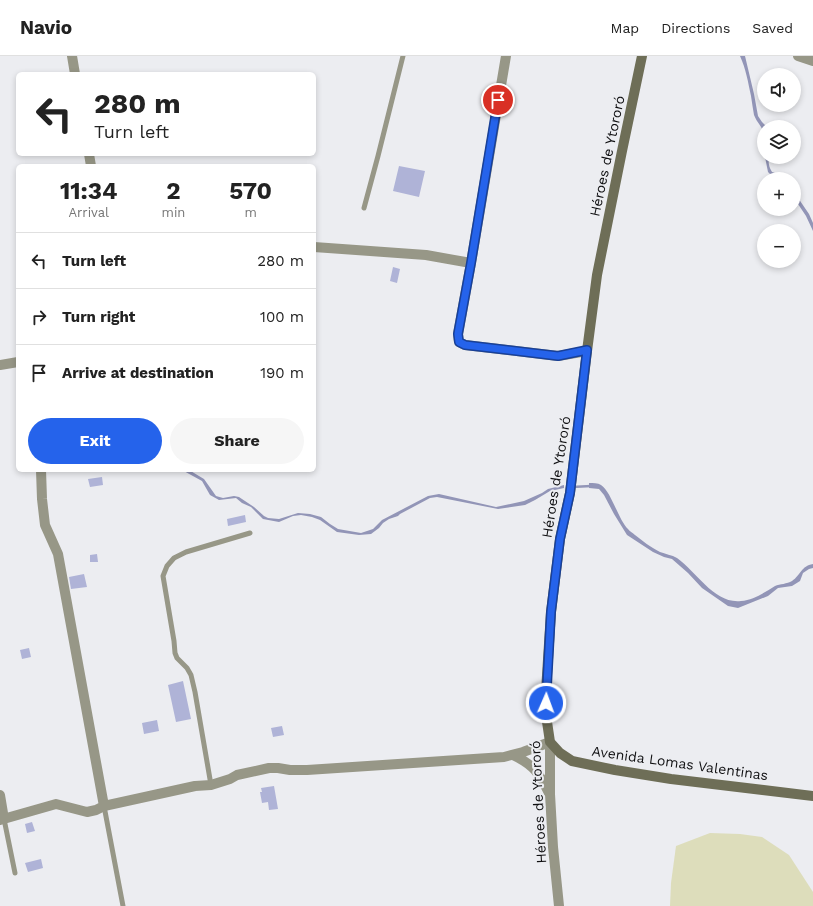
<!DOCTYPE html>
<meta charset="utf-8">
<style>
body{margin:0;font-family:"Work Sans",sans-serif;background:#f6f6f6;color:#222;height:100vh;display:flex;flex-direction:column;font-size:15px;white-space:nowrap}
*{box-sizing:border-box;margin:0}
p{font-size:13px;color:#767676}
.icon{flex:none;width:22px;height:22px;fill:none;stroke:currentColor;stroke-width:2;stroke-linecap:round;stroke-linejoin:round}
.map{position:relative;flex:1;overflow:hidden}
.details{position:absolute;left:16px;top:108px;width:300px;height:308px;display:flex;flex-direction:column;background:#fff;border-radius:6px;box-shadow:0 2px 6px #0003}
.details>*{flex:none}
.banner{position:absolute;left:16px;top:16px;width:300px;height:84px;border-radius:6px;box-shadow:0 2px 6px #0003;background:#fff;color:#222;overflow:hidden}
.fabs{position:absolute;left:757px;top:12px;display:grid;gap:8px}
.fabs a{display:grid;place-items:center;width:44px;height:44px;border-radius:50%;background:#fff;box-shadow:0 2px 6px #0003;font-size:20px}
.pin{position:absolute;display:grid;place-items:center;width:34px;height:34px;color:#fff;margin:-17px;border:2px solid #fff;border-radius:50%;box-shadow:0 1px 4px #0007}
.me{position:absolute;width:44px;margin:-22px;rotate:2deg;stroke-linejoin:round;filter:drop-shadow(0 0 3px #0008)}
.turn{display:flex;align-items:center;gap:14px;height:84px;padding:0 12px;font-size:18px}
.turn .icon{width:52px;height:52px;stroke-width:2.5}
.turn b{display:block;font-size:28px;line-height:34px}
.eta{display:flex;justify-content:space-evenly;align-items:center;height:68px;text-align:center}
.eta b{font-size:24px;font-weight:700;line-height:28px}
.button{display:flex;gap:8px;margin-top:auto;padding:8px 12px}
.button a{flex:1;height:46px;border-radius:24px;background:#2563eb;color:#fff;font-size:16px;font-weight:700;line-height:46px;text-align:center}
.button a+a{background:#f6f6f6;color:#222}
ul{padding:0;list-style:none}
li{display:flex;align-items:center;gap:12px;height:56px;padding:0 12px;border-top:1px solid #e0e0e0}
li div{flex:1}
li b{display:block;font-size:15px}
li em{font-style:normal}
header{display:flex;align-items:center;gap:24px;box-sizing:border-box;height:56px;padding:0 20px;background:#fff;border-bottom:1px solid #e0e0e0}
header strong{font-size:19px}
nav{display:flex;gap:22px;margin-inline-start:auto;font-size:14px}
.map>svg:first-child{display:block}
.green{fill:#ddb}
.water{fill:#9295b7}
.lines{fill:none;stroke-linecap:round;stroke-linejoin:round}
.stream{stroke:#9295b7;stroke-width:2.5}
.building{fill:#afb3d7}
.service{stroke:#979787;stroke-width:5}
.minor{stroke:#979787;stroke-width:10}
.secondary{stroke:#6e6e57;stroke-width:10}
.route-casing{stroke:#184099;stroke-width:10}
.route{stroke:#2563eb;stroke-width:7}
.labels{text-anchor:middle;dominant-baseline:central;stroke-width:4;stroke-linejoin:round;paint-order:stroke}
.street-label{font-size:14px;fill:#0f0f11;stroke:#ecedf1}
</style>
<header>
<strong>Navio</strong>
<nav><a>Map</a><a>Directions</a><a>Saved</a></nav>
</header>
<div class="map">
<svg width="813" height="850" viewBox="0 0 813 850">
<rect width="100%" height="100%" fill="#ecedf1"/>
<path class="green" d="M 710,777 L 740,778 L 762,781 L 789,799 L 813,836 L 813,850 L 670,850 L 671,827 L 676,790 Z"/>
<path class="water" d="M 740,0 L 745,0 L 754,38 L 758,60 L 762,66 L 767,71 L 764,71 L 764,79 C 763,71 757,67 754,59 C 753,53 752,47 751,40 C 748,26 746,13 740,0 Z
M 765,101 L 769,101 C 768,107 769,111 772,116 L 782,119 L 787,123 L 783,123 L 772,120 L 768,116 Z
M 794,136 L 809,158 L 813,167 L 813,175 L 806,160 L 794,142 Z
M 182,414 L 189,414 L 204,423 L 216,440 L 223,442 L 234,440 L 239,441 L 254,451 L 264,460 L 268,462 L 279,463 L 298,457 L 310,458 L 321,461 L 330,468 L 338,473 L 361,477 L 373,473 L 382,464 L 428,440 L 439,438 L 496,451 L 524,445 L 542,437 L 548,433 L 564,429 L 564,432 L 550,435 L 535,444 L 525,449 L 498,453 L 437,441 L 430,442 L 400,458 L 398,460 L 389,463 L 383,467 L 379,472 L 371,478 L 359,479 L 337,476 L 320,464 L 312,461 L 301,459 L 293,460 L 279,466 L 263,463 L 251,451 L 242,447 L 236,442 L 219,444 L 210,439 L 202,425 Z
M 589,427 C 593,427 598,427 601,429 C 611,435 618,463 628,473 C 629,475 633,477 635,479 C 643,485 650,491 660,496 C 665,498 672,499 677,502 C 697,516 714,548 741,545 C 754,544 765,536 775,530 C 780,528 787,528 792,525 C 801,519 801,510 813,508 L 813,512 L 809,513 L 803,517 L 800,525 L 792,530 L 778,532 L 768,540 L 738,552 L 728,550 L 702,532 L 688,517 L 672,503 L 664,501 L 653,496 L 627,479 L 614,458 L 604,439 L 599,433 L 589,432 Z"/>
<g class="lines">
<path class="stream" d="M 572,431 L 591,430"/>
</g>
<path class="building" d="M 399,110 L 425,115 L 419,141 L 393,135 Z
M 393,211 L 400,213 L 397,227 L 390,225 Z
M 102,421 L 103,429 L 90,431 L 88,423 Z
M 245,459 L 246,466 L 228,470 L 227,463 Z
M 97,498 L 98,506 L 90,506 L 90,499 Z
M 84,518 L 87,531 L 71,533 L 69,521 Z
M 29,592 L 31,601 L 22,603 L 20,594 Z
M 183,625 L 191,663 L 176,666 L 168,629 Z
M 157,664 L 159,675 L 144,678 L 142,667 Z
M 282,670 L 284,679 L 273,681 L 271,672 Z
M 274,730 L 278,753 L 269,754 L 268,746 L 262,747 L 260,736 L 262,736 L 261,732 Z
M 32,766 L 35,775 L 27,777 L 25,768 Z
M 41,803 L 43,812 L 28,816 L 25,807 Z"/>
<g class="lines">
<path class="service" d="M 364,152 L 378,100 L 403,0
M 211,729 L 195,636 L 191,619 L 187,612 L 177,602 L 175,597 L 174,585 L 163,520 L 167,510 L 174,502 L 186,496 L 250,477
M 104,750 L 123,850
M 4,763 L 15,817"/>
<path class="minor" d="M 72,0 L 75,18
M 506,0 L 471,207 L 458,278 L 459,286 L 465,289 L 558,300 L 587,295
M 798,0 L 813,5
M 89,98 L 91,110
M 314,191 L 426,199 L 471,207
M 0,309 L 18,306
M 41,414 L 42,443 L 45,469 L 58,498 L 104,750
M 513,699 C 534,709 539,717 549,737
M 0,739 L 4,763
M 0,764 L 56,748 L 87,756 L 96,754 L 104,750 L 145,741 L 195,730 L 211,729 L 230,723 L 237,719 L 269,712 L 278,712 L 290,714 L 307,714 L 504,701 L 523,696 L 550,686 L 550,738 L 553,791 L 559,850"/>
<path class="secondary" d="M 642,0 L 622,95 L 597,219 L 587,295 L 570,437 L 560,483 L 551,556 L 546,635 L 546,659 L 550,686 L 560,697 L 572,705 L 615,714 L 671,723 L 813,740"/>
</g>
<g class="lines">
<defs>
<path id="route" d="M 498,44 L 471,207 L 458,278 L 459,286 L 465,289 L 558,300 L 587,294 L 570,437 L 560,483 L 551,556 L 546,647"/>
</defs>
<use href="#route" class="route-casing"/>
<use href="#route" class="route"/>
</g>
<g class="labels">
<g class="street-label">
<text transform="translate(607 100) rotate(-78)">Héroes de Ytororó</text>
<text transform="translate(556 421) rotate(-81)">Héroes de Ytororó</text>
<text transform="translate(680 707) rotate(8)">Avenida Lomas Valentinas</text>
<text transform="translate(538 746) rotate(-93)">Héroes de Ytororó</text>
</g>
</g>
</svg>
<div class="fabs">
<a><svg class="icon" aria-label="sound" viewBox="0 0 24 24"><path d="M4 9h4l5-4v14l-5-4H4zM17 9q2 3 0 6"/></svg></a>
<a><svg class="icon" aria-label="layers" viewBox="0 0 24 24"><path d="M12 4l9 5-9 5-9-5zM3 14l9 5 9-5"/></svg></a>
<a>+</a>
<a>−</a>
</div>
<div class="pin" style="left:498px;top:44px;background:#d93025"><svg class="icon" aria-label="arrive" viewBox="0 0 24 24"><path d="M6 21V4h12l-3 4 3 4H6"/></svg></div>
<svg class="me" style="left:546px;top:647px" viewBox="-20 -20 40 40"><circle r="17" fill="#2563eb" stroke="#fff" stroke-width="3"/><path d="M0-11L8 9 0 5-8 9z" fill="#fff"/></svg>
<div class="banner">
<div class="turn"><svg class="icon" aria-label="left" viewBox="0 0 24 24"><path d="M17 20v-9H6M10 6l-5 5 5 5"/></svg><div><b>280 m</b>Turn left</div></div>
</div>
<section class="details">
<div class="eta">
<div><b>11:34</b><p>Arrival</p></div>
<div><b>2</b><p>min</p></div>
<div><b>570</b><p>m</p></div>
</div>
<ul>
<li><svg class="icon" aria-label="left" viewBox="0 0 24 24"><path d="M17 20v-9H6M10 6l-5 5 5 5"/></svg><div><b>Turn left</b></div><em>280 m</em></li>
<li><svg class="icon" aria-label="right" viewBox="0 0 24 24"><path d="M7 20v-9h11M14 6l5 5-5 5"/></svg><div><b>Turn right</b></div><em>100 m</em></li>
<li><svg class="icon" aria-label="arrive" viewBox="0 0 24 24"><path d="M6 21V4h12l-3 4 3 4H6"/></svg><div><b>Arrive at destination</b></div><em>190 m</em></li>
</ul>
<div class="button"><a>Exit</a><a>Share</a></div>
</section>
</div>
